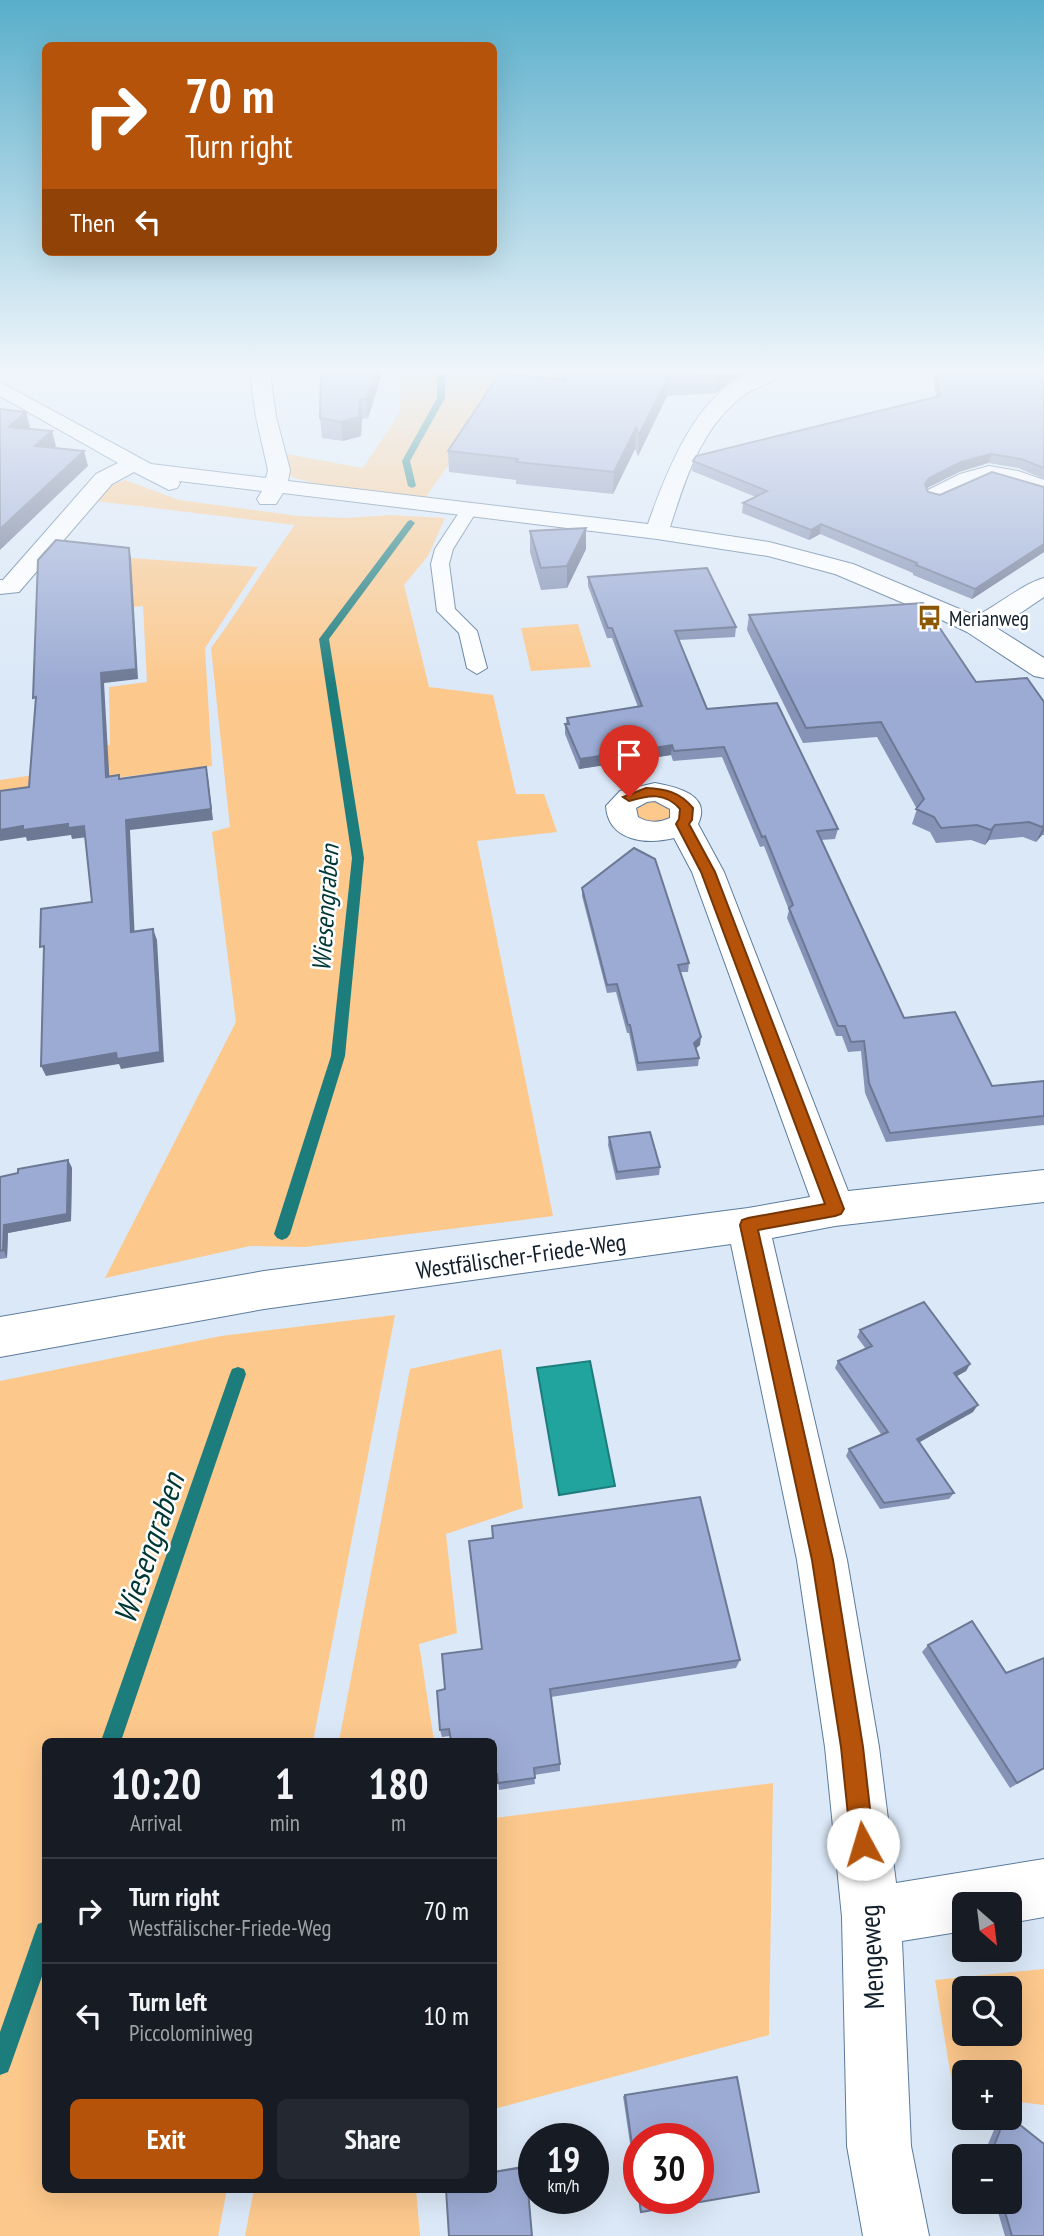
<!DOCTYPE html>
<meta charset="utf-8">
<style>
body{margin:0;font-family:"PT Sans Narrow",sans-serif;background:#242831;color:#f1f3f6;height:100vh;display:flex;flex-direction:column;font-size:26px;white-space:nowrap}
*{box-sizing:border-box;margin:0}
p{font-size:23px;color:#9ea1a6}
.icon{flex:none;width:38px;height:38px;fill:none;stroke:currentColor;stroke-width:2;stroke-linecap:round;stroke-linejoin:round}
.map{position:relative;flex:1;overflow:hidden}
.side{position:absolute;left:42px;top:1738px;width:455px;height:455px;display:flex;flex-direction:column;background:#171b24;border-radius:10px;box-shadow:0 7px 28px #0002}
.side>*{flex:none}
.banner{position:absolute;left:42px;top:42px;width:455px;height:214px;border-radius:10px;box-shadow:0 7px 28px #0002;background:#b45309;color:#fff;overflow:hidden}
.needle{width:46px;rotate:152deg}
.tools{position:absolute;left:952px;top:1892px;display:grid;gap:14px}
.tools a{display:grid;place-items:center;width:70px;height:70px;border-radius:10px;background:#171b24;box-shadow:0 7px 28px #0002;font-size:35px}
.speed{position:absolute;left:518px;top:2123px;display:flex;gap:14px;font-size:35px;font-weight:700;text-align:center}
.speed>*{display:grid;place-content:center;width:91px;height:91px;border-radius:50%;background:#171b24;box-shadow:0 7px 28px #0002;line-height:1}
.speed small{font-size:18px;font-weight:400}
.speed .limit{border:10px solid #d22;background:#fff;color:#111}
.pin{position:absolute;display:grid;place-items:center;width:60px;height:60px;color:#fff;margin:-72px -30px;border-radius:50% 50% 50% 0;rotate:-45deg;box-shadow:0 0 7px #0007}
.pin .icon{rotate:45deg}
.me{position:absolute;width:77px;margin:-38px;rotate:354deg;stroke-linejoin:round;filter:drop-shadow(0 0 5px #0008)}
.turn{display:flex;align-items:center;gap:24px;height:147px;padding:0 28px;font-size:32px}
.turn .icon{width:91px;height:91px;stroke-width:2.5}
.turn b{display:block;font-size:49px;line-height:60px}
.then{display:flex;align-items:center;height:66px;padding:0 28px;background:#0003;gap:14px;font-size:26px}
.eta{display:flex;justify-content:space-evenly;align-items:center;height:119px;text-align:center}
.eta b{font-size:42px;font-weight:700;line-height:49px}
.action{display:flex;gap:14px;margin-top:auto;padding:14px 28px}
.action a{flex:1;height:80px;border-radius:10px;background:#b45309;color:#fff;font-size:28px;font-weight:700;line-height:80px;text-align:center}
.action a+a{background:#242831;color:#f1f3f6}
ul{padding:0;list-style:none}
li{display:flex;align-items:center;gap:21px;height:105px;padding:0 28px;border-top:2px solid #363941}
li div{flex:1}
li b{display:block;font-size:26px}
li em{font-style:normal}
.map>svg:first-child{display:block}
.green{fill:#fcc88c;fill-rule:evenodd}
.water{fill:#22a49e;stroke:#1d7c7c;stroke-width:2}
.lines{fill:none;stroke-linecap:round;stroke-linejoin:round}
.stream{fill:#1d7c7c;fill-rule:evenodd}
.service-casing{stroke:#5c7b9c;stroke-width:2}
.minor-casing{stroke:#5c7b9c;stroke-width:2}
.service{fill:#fff;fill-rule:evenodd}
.minor{fill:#fff;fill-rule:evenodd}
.wall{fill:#8693b6}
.shaded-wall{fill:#6d7894}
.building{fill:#9cabd4;stroke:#6d7894;stroke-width:2}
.route{fill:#b45309;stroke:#753606;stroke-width:2}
.labels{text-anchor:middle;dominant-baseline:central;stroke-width:5;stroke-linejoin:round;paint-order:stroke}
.far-poi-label{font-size:21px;fill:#111e2b;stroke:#fff;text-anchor:start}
.street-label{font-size:24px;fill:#111e2b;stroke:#fff}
.water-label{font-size:26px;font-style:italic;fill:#003735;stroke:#fff}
.near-street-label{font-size:28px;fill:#111e2b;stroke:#fff}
.near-water-label{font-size:32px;font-style:italic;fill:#003735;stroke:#fff}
</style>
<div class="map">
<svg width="1044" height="2236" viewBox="0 0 1044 2236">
<rect width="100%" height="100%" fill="#dbe8f7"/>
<path class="green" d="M 400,373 L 666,373 L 499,393 L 425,498 L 334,488 L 291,477 L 286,454 L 363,468 L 400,412 Z
M 125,480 L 179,500 L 298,516 L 346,518 L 390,515 L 445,518 L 428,556 L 404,585 L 429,687 L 493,695 L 516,794 L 544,794 L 557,832 L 477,841 L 553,1216 L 305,1247 L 250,1246 L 105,1278 L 236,1022 L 212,832 L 230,827 L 211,648 C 241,608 265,565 295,525 L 96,501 L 110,486 Z
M 101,556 L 258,567 L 205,648 L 212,766 L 0,792 L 0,780 L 34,775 L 34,756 L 110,745 L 109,687 L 147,682 L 143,606 L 88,611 Z
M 578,624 L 591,667 L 531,671 L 521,628 Z
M 656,799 L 672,807 L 671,819 L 653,824 L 637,818 L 634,808 L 637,804 Z
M 395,1315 L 313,1741 L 46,1741 L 46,2189 L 227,2189 L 218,2236 L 0,2236 L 0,1381 L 221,1336 Z
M 501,1349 L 523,1508 L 446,1534 L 457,1633 L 419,1644 L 434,1741 L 339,1741 L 410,1369 Z
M 773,1783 L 769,2035 L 494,2109 L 494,1818 Z
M 1044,1969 L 1044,2105 L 1010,2101 L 1010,2072 L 964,2072 L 964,2096 L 954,2095 L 935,1980 ZM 964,1988 L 1010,1988 L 1010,2034 L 964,2034 Z
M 254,2189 L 416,2189 L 420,2236 L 245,2236 Z"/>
<path class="water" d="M 590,1361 L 615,1486 L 559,1495 L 537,1368 Z"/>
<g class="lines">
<path class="stream" d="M 437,373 L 445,373 L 445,398 L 410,461 L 416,486 L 412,488 L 408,486 L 402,461 L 437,398 Z
M 411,520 L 415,523 L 329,639 L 364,858 L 345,1056 L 290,1234 L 287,1238 L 282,1240 L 277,1238 L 274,1234 L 331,1056 L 352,858 L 319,639 L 408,521 Z
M 238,1367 L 244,1369 L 246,1374 L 121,1741 L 101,1741 L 230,1374 L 232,1369 Z
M 46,1921 L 46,1965 L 11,2064 L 8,2072 L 0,2075 L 0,2032 L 35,1932 L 38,1924 Z"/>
<defs>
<path id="service" d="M 470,504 L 478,509 L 453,549 L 449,564 L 455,609 L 477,631 L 487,668 L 477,674 L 467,668 L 459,633 L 437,611 L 431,564 L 435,549 L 464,505 Z"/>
<path id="minor" d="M 250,373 L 270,373 L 276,417 L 290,470 L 288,481 L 648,524 C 665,476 698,387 753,374 C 761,372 772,373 780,373 C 771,385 751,388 739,399 C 700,431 685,480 670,527 L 769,542 L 853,564 L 976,616 C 997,606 1024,583 1044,578 L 1044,597 L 1016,616 L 995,627 L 1044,658 L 1044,678 L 1034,676 L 967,632 L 927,613 L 835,574 L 768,556 L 657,539 L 283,493 L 276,504 L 260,504 L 257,499 L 262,491 L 179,481 L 180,483 L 177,488 L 169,490 L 134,472 L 112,484 L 19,592 L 0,594 L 0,580 L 3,580 L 96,474 L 118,463 L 0,396 L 0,382 L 151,464 L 266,478 L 268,470 L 256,417 Z
M 989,466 L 1018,471 L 1044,480 L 1044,495 L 1003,481 L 989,479 L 936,502 L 928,500 L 925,495 L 928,490 L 960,474 Z
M 655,783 C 677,787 712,795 698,824 L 724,872 L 848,1191 L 1044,1170 L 1044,1202 L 835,1226 L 772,1238 L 847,1560 L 879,1747 L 896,1883 L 1044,1859 L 1044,1917 L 1010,1923 L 1010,1904 L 964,1904 L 964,1931 L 902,1941 L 911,2146 L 929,2236 L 863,2236 L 847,2146 L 842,1917 L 825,1747 L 797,1560 L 731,1244 L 264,1309 L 0,1357 L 0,1317 L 264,1271 L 748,1208 L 810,1197 L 692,872 L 674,838 C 646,845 608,841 606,806 L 620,791 ZM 655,801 L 670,809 L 670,818 C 659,823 648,823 638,817 L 636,808 L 647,802 Z"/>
</defs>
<use href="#service" class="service-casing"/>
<use href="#minor" class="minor-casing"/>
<use href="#service" class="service"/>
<use href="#minor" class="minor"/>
</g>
<path class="wall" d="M 321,373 L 380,373 L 381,377 L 368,418 L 362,419 L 361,436 L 343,441 L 322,438 L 320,418 Z
M 554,373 L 745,373 L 745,374 L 732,380 L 716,393 L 667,396 L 638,456 L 635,449 L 613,494 L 516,484 L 516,480 L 449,472 L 448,451 L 556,379 Z
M 933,373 L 1044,373 L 1044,479 L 1018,468 L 988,463 L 959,472 L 927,488 L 928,492 L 940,495 L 1044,487 L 1044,552 L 972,599 L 913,575 L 913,573 L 820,534 L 809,540 L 742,513 L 743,503 L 756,497 L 692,471 L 693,461 L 936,397 Z
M 586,528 L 586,549 L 567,588 L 541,590 L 530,552 L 530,531 Z
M 588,577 L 736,627 L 735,637 L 679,640 L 707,709 L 838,829 L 835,839 L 821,840 L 904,1018 L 992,1086 L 1044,1081 L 1044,1125 L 886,1142 L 865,1093 L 861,1051 L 848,1052 L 842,1036 L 836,1036 L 787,918 L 789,910 L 764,846 L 760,847 L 722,757 L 673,761 L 671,755 L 579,769 L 565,734 L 565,724 L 566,724 L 567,718 L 638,707 L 612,638 L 607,638 L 588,586 Z
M 749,615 L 1044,702 L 1044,835 L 1042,835 L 1036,842 L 1023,837 L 989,840 L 985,845 L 971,840 L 936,843 L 930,832 L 912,824 L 917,809 L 877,737 L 803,743 L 747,630 Z
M 582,888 L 689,963 L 688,972 L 681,972 L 700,1045 L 696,1048 L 699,1058 L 698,1066 L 637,1071 L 629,1033 L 627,1033 L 616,992 L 607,993 L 582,896 Z
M 609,1137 L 660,1167 L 659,1175 L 616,1180 L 608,1145 Z
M 68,1160 L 72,1168 L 71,1221 L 8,1233 L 7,1258 L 0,1259 L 0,1177 L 18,1173 Z
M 860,1330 L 970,1364 L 966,1371 L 957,1376 L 973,1412 L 919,1442 L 954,1493 L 949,1499 L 880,1509 L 846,1456 L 849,1449 L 881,1434 L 835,1368 L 838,1361 L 866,1349 L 857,1337 Z
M 492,1526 L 740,1660 L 736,1668 L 551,1697 L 560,1764 L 560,1771 L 534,1775 L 535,1784 L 499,1790 L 498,1781 L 494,1781 L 494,1741 L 450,1736 L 442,1737 L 440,1730 L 445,1689 L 482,1649 L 492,1538 Z
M 928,1645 L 1006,1673 L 1044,1768 L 1010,1788 L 922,1652 Z
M 737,2077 L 641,2212 L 640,2211 L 623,2096 Z
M 999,2118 L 1010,2118 L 1044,2236 L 1005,2236 L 995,2202 L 1010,2202 L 1010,2156 L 983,2156 Z
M 526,2165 L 532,2236 L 494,2189 L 494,2171 Z"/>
<path class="shaded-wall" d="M 375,373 L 380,373 L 381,377 L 368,418 L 366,399 Z
M 718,373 L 745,373 L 745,374 L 732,380 L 716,393 Z
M 669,375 L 667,396 L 638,456 L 639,435 Z
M 360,400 L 362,419 L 361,436 L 343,441 L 341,422 Z
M 26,412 L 30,427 L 13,441 L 9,427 Z
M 636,428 L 635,449 L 613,494 L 614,472 Z
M 52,431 L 56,446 L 40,461 L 35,446 Z
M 84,451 L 88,466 L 0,550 L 0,529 Z
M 991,454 L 988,463 L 959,472 L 927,488 L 925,484 L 929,478 L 961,462 Z
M 821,524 L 820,534 L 809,540 L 811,530 Z
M 586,528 L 586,549 L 567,588 L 567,566 Z
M 1044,544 L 1044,552 L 972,599 L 975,589 Z
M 129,548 L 131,558 L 138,679 L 104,683 L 110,788 L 106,777 L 101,673 Z
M 672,745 L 671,755 L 579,769 L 580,759 Z
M 206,767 L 208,778 L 213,820 L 130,830 L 135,943 L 131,932 L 126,820 Z
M 68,824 L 84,826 L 88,837 L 72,839 L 71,835 L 27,841 L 26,837 L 0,841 L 0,830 L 23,826 Z
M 995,825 L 989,840 L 985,845 L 991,830 Z
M 1044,825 L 1044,830 L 1042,835 L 1036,842 Z
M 153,929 L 157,940 L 164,1062 L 121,1069 L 119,1064 L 46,1076 L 41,1066 L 116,1053 Z
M 701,1037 L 700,1045 L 693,1051 L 694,1043 Z
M 68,1160 L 72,1168 L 71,1221 L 8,1233 L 7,1258 L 3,1250 L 4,1225 Z
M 970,1364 L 966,1371 L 950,1380 L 954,1373 Z
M 978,1405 L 973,1412 L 913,1446 L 917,1439 Z"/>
<path class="building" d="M 321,373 L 375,373 L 366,399 L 360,400 L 359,417 L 341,422 L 320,418 Z
M 500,373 L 565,380 L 563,373 L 698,373 L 669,375 L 639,435 L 636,428 L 614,472 L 516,462 L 518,459 L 448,451 Z
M 936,373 L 1044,373 L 1044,468 L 1021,459 L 991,454 L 961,462 L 929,478 L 925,484 L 928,492 L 940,495 L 992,472 L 1044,487 L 1044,544 L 975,589 L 916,565 L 917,563 L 821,524 L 811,530 L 743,503 L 767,491 L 693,461 L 696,456 L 940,396 Z
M 0,409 L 26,412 L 9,427 L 52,431 L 35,446 L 84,451 L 0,529 Z
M 586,528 L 567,566 L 541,568 L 530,531 Z
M 56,540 L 129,548 L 136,669 L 101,673 L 106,777 L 119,775 L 119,779 L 206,767 L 211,809 L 126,820 L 131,932 L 153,929 L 160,1052 L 117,1059 L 116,1053 L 41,1066 L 44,946 L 40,947 L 41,909 L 92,902 L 84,826 L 68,828 L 68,824 L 23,830 L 23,826 L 0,830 L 0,791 L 29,787 L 36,697 L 33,698 L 38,560 Z
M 707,568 L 736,627 L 675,631 L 707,709 L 777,703 L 838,829 L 817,831 L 904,1018 L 955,1012 L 992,1086 L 1044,1081 L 1044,1116 L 890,1133 L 869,1083 L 864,1041 L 851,1042 L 845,1026 L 838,1026 L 789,908 L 793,905 L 765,836 L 762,837 L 724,747 L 674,751 L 672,745 L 580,759 L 565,724 L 569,724 L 567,718 L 642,706 L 612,628 L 608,628 L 588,577 Z
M 923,603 L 976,682 L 1027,678 L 1044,702 L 1044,825 L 1042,827 L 1029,822 L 995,825 L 991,830 L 977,825 L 941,828 L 934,817 L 916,809 L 924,799 L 881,722 L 806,728 L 749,615 Z
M 634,848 L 655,859 L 689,963 L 678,965 L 701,1037 L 694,1043 L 699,1058 L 638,1063 L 630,1025 L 628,1025 L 617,984 L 607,985 L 582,888 Z
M 650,1132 L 660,1167 L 617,1172 L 609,1137 Z
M 68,1160 L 67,1214 L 4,1225 L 3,1250 L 0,1251 L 0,1177 L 18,1173 L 18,1169 Z
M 924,1302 L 970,1364 L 954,1373 L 978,1405 L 917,1439 L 954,1493 L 884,1503 L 849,1449 L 888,1432 L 838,1361 L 872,1346 L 860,1330 Z
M 700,1497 L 740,1660 L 550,1689 L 560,1764 L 534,1768 L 535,1778 L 498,1783 L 497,1774 L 494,1775 L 494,1741 L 451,1741 L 449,1729 L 440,1730 L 437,1691 L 445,1689 L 442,1654 L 482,1649 L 469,1541 L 493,1538 L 492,1526 Z
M 972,1621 L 1006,1673 L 1044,1658 L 1044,1768 L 1017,1783 L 928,1645 Z
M 737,2077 L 759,2192 L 641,2212 L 639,2198 L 698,2198 L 698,2138 L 639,2138 L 639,2194 L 625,2095 Z
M 1010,2117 L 1044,2144 L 1044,2236 L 1012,2236 L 1002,2202 L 1010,2202 L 1010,2156 L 990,2156 L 1005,2118 L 1010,2118 Z
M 526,2167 L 532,2236 L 449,2236 L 446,2189 L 494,2189 L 494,2172 Z"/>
<linearGradient id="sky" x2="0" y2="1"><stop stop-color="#59aeca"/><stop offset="0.54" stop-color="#eff5fb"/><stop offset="1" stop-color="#eff5fb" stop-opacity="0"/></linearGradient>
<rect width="1044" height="686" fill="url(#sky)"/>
<path class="route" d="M 646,788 C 666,789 680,792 693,808 L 692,820 L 689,824 L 715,872 L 844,1209 L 841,1214 L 835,1216 L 758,1230 L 833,1560 L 863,1747 L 874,1844 L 871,1853 L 863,1856 L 854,1853 L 851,1844 L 841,1747 L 812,1560 L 740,1225 L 742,1220 L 748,1218 L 825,1204 L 701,872 L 676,824 L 679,819 L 680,809 C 665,792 649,795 629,801 L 623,797 Z"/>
<defs>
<symbol id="bus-bare" viewBox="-9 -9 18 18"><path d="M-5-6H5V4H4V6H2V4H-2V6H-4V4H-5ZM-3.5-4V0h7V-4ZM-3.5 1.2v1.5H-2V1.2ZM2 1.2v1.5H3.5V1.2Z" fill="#8b5703" stroke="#fff" stroke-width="2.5" paint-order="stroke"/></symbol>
</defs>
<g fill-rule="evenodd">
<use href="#bus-bare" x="912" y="600" width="35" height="35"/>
</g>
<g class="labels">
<g class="far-poi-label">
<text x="949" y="618">Merianweg</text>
</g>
<g class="street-label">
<text transform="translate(521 1256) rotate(-8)">Westfälischer-Friede-Weg</text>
</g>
<g class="water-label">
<text transform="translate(325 908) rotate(-86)">Wiesengraben</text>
</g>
<g class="near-street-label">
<text transform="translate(871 1957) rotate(-93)">Mengeweg</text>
</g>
<g class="near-water-label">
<text transform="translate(148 1548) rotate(-71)">Wiesengraben</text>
</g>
</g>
</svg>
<div class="tools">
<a><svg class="needle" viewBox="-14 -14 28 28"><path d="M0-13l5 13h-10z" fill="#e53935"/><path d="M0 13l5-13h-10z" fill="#9ea1a6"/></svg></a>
<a><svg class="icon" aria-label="search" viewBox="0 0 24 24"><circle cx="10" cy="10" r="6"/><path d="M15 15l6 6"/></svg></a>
<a>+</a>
<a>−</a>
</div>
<div class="speed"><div>19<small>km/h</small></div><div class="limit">30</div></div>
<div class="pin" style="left:629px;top:797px;background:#d93025"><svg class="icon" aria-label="arrive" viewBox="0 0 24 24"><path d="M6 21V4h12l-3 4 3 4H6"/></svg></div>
<svg class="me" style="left:863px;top:1844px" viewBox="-20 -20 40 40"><circle r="19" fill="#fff"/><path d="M0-13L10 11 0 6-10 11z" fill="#b45309"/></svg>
<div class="banner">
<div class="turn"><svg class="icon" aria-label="right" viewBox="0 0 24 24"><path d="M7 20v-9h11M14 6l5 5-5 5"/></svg><div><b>70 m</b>Turn right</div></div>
<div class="then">Then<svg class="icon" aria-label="left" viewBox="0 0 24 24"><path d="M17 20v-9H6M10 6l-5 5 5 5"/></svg></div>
</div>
<section class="side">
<div class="eta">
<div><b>10:20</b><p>Arrival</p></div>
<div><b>1</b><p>min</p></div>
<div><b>180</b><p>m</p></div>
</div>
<ul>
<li><svg class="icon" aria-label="right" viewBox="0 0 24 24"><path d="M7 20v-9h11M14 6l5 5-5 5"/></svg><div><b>Turn right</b><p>Westfälischer-Friede-Weg</p></div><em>70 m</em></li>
<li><svg class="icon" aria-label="left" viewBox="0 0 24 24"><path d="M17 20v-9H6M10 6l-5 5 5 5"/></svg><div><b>Turn left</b><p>Piccolominiweg</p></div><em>10 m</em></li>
</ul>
<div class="action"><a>Exit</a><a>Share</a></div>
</section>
</div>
